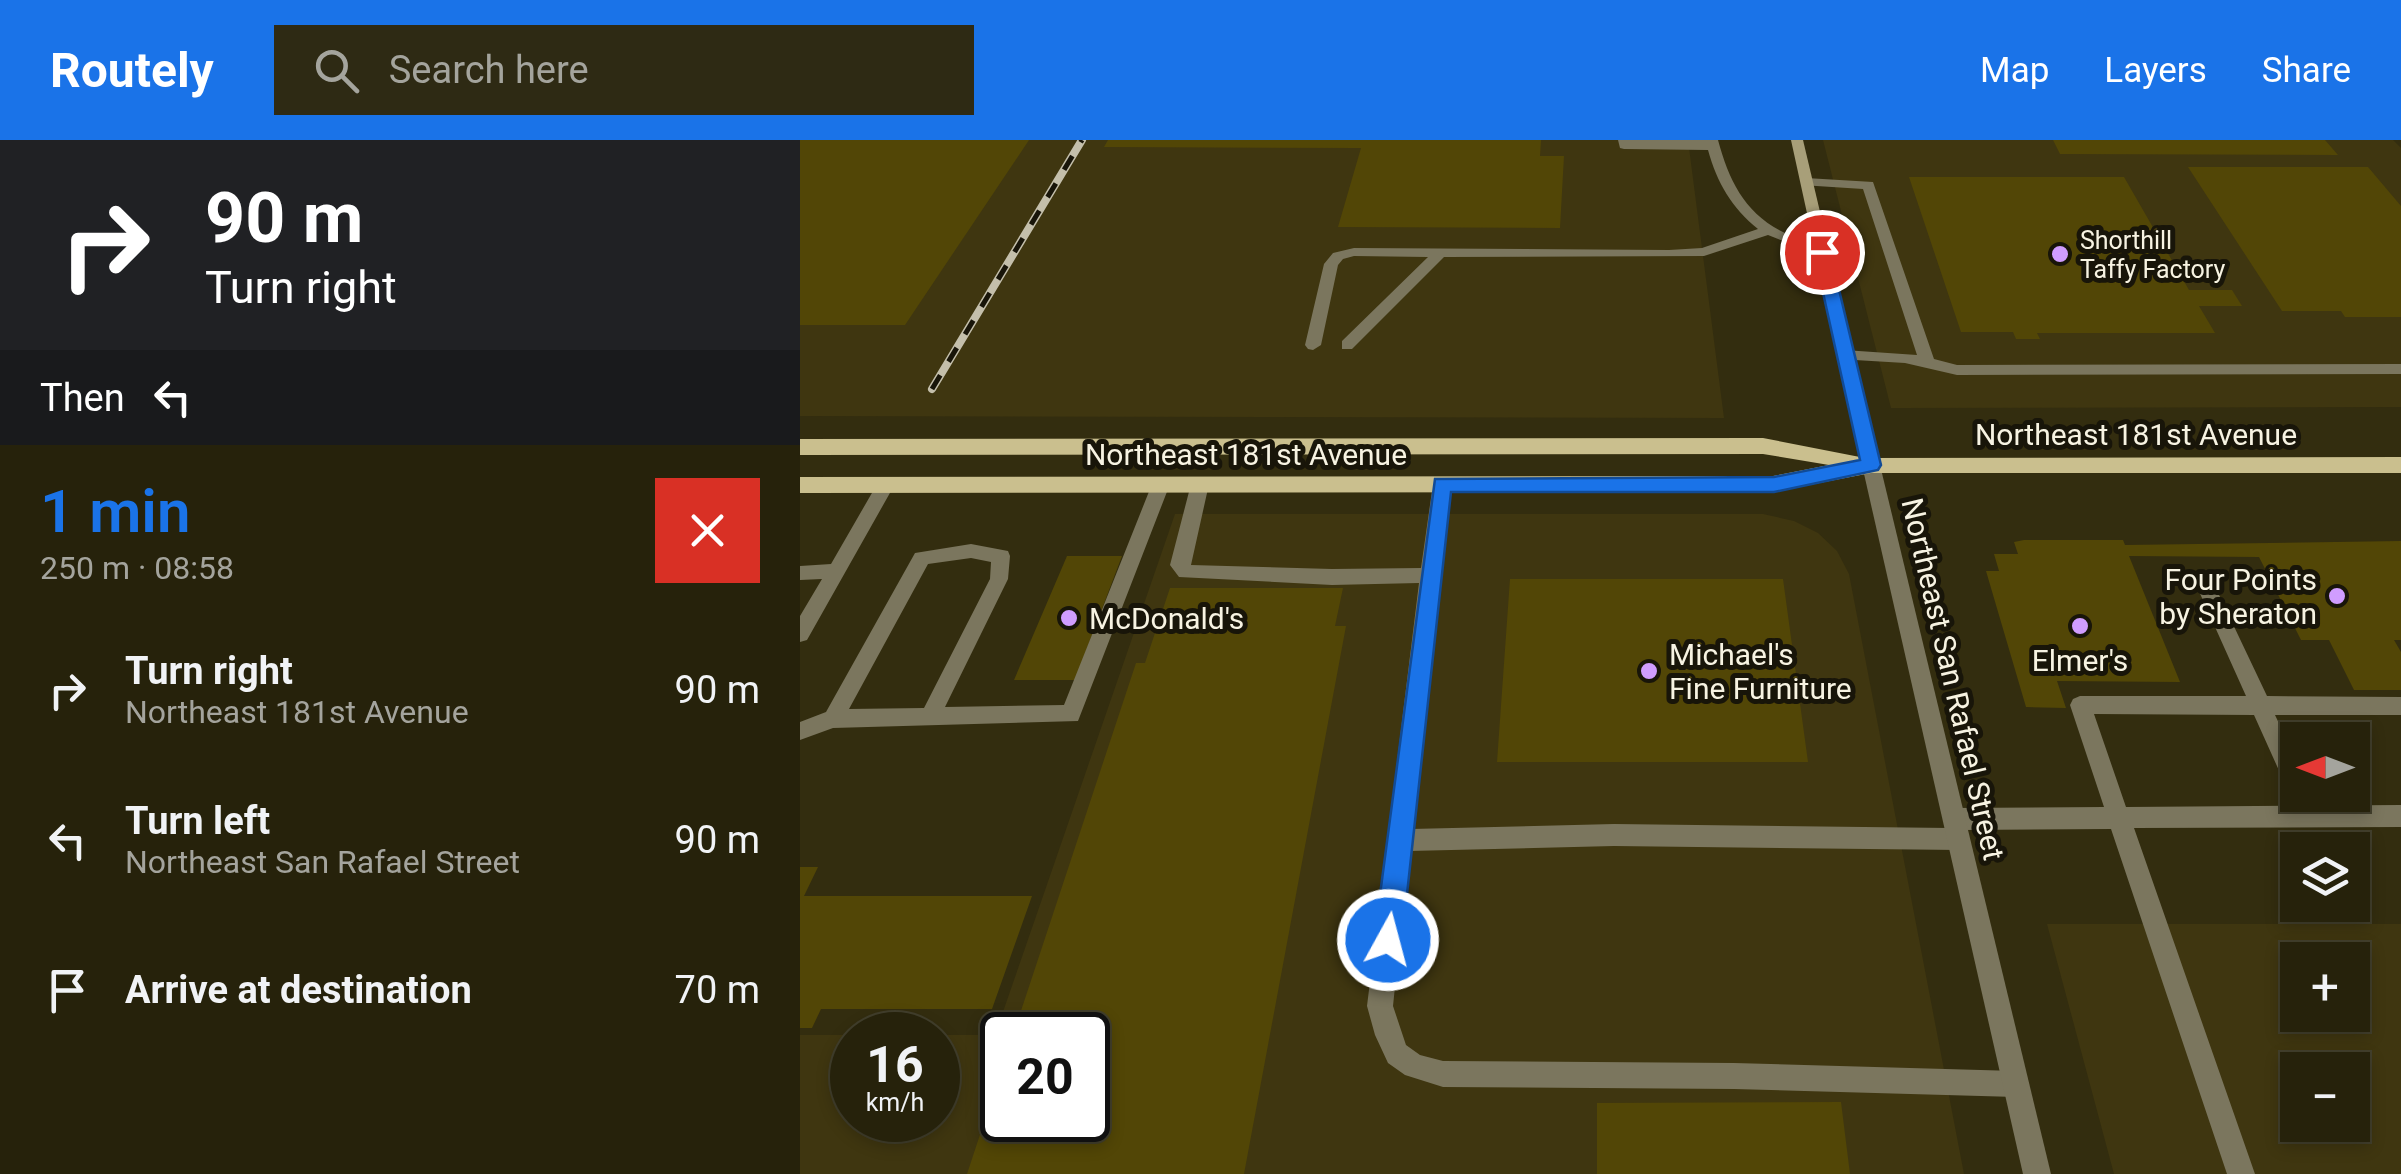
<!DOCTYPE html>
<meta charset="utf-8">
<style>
body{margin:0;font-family:Roboto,sans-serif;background:#2e2a14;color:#f1f3f6;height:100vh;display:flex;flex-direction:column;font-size:38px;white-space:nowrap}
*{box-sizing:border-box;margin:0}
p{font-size:32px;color:#a4a49d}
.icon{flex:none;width:55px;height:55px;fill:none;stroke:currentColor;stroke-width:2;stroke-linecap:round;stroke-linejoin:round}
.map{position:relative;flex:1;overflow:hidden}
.side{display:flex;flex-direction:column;background:#26220b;width:800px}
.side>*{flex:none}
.top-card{background:#202124;color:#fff;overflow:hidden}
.needle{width:65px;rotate:270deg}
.buttons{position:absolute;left:1480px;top:582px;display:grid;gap:20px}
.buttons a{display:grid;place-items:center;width:90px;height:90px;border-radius:0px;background:#26220b;box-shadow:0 5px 15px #0003,0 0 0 2px #423f2c;font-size:50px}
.speed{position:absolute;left:30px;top:872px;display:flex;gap:20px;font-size:50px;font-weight:700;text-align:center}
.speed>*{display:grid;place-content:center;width:130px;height:130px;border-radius:50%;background:#26220b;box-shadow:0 5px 15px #0003,0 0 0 2px #423f2c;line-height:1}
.speed small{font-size:25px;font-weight:400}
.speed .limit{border:5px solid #111;border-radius:15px;background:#fff;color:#111}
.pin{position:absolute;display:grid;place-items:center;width:85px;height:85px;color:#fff;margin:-42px;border:5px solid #fff;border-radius:50%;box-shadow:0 2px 10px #0007}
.me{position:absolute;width:110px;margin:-55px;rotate:7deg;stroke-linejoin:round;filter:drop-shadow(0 0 8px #0008)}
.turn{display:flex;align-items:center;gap:35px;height:210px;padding:0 40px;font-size:45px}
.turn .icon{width:130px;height:130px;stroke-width:2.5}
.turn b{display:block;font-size:70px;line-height:85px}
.then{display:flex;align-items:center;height:95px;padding:0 40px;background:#0003;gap:20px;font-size:38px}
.round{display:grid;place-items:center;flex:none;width:105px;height:105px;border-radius:0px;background:#2e2a14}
.head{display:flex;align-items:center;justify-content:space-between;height:170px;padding:0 40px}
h1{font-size:60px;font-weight:600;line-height:75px;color:#1a73e8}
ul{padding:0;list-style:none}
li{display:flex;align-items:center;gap:30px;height:150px;padding:0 40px}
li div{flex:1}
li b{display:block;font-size:38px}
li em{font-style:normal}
header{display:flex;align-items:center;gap:60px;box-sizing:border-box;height:140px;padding:0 50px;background:#1a73e8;color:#fff}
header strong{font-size:48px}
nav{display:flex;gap:55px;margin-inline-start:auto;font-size:35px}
.search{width:700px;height:90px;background:#2e2a14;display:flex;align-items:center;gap:25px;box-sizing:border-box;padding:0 35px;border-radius:0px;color:#a4a49d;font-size:38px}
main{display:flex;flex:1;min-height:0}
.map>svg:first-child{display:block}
.built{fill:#3f3610;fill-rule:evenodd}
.building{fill:#524606}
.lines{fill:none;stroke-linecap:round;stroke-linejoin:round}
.lane{fill:#7b765e;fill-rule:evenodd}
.street{fill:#7b765e;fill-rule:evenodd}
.secondary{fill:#a89f79;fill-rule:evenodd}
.primary{fill:#cabf8e;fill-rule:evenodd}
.rail-casing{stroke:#c4bfab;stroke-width:8}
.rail{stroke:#181509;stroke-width:5;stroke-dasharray:16;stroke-linecap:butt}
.route{fill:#1a73e8;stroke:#114b97;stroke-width:2.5}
.poi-dot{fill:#d09dff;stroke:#181509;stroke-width:4}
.labels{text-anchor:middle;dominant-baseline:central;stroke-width:10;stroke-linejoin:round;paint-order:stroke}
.far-poi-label{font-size:25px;fill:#f7f3e2;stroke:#181509;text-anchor:start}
.street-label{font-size:30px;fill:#f7f3e2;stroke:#181509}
.poi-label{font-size:30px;fill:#f7f3e2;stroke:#181509;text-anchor:start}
</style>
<header>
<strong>Routely</strong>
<div class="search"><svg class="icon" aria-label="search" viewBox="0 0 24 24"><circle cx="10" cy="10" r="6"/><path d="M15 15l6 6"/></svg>Search here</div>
<nav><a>Map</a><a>Layers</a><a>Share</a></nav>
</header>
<main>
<section class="side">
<div class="top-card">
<div class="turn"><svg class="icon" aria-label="right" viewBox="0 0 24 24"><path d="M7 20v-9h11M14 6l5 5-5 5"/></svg><div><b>90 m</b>Turn right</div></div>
<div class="then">Then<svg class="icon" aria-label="left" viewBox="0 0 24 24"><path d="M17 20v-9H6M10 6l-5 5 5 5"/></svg></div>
</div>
<div class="head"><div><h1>1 min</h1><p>250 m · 08:58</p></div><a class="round" style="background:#d93025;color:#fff"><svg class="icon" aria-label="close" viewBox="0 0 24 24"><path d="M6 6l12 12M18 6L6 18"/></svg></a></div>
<ul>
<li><svg class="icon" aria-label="right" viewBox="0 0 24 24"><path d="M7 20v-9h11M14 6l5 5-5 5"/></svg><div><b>Turn right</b><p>Northeast 181st Avenue</p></div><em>90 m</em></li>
<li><svg class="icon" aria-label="left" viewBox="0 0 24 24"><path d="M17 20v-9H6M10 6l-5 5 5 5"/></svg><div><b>Turn left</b><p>Northeast San Rafael Street</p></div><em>90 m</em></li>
<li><svg class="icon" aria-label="arrive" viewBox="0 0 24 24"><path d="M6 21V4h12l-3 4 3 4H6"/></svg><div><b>Arrive at destination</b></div><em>70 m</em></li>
</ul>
</section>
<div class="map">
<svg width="1601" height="1034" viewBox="0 0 1601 1034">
<rect width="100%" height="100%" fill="#332d0f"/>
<path class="built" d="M 0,0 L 888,0 L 924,278 L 0,276 Z
M 1023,0 L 1593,0 L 1601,8 L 1601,267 L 1091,268 Z
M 375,374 L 963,374 L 994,381 L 1018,393 L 1037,411 L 1049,434 L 1164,1034 L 0,1034 L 0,895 L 52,895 L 52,980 L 138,980 L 138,895 L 195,895 ZM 202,895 L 288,895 L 288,980 L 202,980 Z
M 1247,784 L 1601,784 L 1601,1034 L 1314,1034 ZM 1498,820 L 1552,820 L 1552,875 L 1498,875 ZM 1498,930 L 1552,930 L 1552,985 L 1498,985 Z"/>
<path class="building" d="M 0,0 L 229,0 L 105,185 L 0,185 Z
M 308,0 L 741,0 L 740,16 L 764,16 L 760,88 L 538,87 L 561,8 L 304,7 Z
M 1253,0 L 1525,0 L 1538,15 L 1260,14 Z
M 1388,27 L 1568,27 L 1601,66 L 1601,177 L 1545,177 L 1541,171 L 1482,171 Z
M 1109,37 L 1324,37 L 1389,150 L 1432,150 L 1442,166 L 1399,166 L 1415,193 L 1237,193 L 1240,199 L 1216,199 L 1213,192 L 1161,192 Z
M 1224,400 L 1323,400 L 1325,405 L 1601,401 L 1601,500 L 1594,500 L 1601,512 L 1601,550 L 1554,550 L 1529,500 L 1501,500 L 1459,417 L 1329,416 L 1380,542 L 1257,541 L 1266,568 L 1226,567 L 1186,431 L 1199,431 L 1194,414 L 1218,414 L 1214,402 Z
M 267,416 L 322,416 L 275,540 L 214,540 Z
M 710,439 L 983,439 L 1008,622 L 697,622 Z
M 370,448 L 543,448 L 535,486 L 546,486 L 444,1034 L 167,1034 L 202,928 L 202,980 L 288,980 L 288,895 L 213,895 L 336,523 L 345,523 Z
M 0,727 L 18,727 L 4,756 L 232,756 L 192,869 L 21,869 L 12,888 L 0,888 Z
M 1041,962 L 1050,1034 L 797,1034 L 797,963 Z"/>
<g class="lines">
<path class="lane" d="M 818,0 L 918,0 C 929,41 945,74 985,93 C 1000,100 1017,103 1029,111 L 1017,114 L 968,95 L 904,116 L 644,117 L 552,209 L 542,209 L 542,201 L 628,117 L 554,116 L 543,119 L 538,125 L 521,205 L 513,210 L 508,209 L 505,205 L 524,124 L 533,113 L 554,108 L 869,110 L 902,108 L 958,89 C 932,68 917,43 908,10 L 824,9 L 820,8 Z
M 1006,38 L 1073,42 L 1134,219 L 1157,225 L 1601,224 L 1601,234 L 1157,235 L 1105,223 L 1038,219 L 1038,211 L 1044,210 L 1117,215 L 1063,49 L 1001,45 L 1001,39 Z
M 86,338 L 95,344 L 7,500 L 0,502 L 0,476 L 22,439 L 0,440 L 0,426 L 31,424 L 80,339 Z
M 361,338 L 370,344 L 278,581 L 33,588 L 0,600 L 0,582 L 26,572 L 115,413 L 171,404 L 208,411 L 210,416 L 208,439 L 145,567 L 264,565 L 352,344 ZM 171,418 L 191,422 L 190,439 L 124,568 L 49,569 L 128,424 Z
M 400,338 L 409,344 L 391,425 L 532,429 L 621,428 L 633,344 L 642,338 L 648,339 L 651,344 L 611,689 L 814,684 L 1150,688 L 1143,679 L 1146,672 L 1154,668 L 1304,667 L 1270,565 L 1273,559 L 1280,556 L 1446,556 L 1393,438 L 1402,430 L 1411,438 L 1467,556 L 1601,557 L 1601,575 L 1475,575 L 1498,623 L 1498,655 L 1506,655 L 1498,658 L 1490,655 L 1454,575 L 1294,574 L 1326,667 L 1601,665 L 1601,687 L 1334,688 L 1455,1034 L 1427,1034 L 1311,689 L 1162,690 L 1170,699 L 1167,707 L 1159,710 L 814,706 L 609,711 L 593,866 L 606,905 L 620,915 L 643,921 L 934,923 L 1216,931 L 1225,935 L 1229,944 L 1225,953 L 1216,957 L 934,949 L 643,947 L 605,935 L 588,923 L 575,895 L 567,866 L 619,443 L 532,445 L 379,437 L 370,425 L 391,344 Z"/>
<path class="street" d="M 1071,319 L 1080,325 L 1251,1034 L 1223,1034 L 1062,325 Z"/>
<path class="secondary" d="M 991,0 L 1003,0 L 1080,325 L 1071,331 L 1062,325 Z"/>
<path class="primary" d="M 963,298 L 1065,318 L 1601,317 L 1601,333 L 1071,333 L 973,352 L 0,353 L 0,337 L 973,336 L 1029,325 L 963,314 L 0,315 L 0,299 Z"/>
<defs>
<path id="rail" d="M 132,249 L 282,0"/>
</defs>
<use href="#rail" class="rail-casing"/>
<use href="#rail" class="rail"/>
</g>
<path class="route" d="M 1022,107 L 1030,112 L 1081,325 L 1078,330 L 974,352 L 651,352 L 602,800 L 598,809 L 588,813 L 578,809 L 574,800 L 635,339 L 974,337 L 1060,320 L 1014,112 Z"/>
<g class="poi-dot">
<circle cx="1260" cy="114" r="10"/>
<circle cx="1537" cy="456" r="10"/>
<circle cx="269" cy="478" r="10"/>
<circle cx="1280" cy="486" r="10"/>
<circle cx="849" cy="531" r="10"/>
</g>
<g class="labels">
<g class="far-poi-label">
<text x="1280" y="100">Shorthill<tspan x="1280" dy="29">Taffy Factory</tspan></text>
</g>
<g class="street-label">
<text x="1336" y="294">Northeast 181st Avenue</text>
<text x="446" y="314">Northeast 181st Avenue</text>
<text transform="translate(1153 539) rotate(77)">Northeast San Rafael Street</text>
</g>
<g class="poi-label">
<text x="1517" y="439" text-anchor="end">Four Points<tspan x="1517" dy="34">by Sheraton</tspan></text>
<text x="289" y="478">McDonald's</text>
<text x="869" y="514">Michael's<tspan x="869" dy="34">Fine Furniture</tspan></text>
<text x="1280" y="520" text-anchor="middle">Elmer's</text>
</g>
</g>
</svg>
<div class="buttons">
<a><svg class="needle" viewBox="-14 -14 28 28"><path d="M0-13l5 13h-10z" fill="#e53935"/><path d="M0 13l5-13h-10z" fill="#a4a49d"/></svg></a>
<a><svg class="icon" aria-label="layers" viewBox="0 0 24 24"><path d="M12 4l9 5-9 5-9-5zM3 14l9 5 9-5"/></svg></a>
<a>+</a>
<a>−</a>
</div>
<div class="speed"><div>16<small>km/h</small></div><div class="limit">20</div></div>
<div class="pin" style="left:1022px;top:112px;background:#d93025"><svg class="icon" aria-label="arrive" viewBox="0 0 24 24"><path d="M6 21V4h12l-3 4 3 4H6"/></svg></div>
<svg class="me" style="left:588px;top:800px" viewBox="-20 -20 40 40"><circle r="17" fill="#1a73e8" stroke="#fff" stroke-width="3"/><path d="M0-11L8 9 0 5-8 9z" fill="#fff"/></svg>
</div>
</main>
